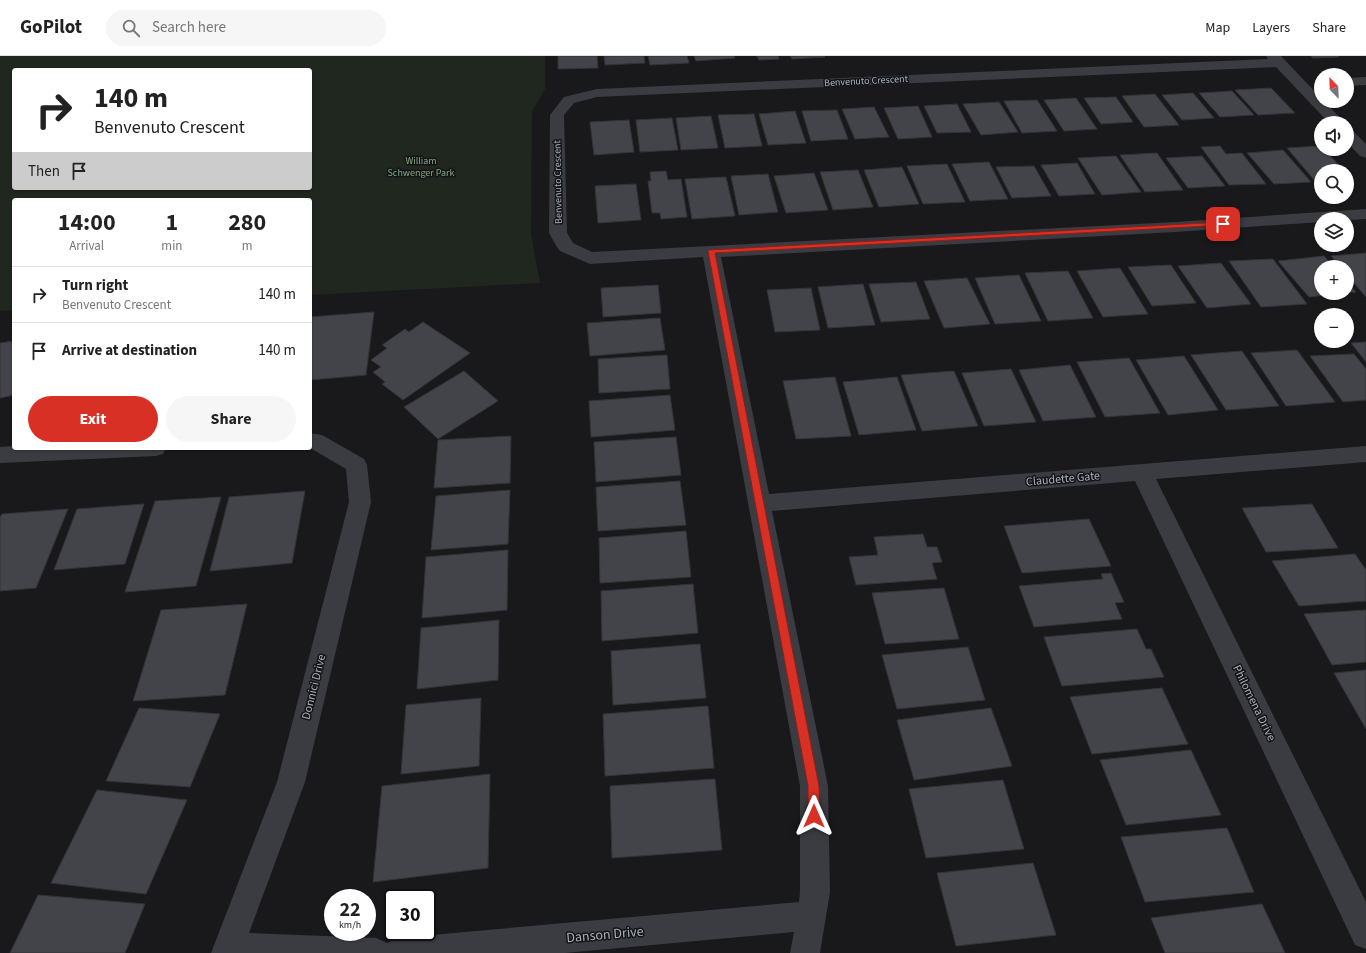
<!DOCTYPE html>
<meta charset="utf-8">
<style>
body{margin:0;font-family:"Source Sans 3",sans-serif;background:#f6f6f6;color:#222;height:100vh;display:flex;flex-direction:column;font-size:15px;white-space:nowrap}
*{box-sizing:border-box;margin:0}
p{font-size:13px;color:#767676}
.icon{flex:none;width:22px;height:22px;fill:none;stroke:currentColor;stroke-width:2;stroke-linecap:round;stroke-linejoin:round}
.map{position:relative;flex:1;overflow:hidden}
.side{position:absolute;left:12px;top:142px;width:300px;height:252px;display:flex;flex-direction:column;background:#fff;border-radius:4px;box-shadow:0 1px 3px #0004}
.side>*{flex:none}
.banner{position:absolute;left:12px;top:12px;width:300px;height:122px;border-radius:4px;box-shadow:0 1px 3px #0004;background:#fff;color:#222;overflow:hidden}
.needle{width:26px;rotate:337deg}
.tools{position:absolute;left:1314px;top:12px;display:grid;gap:8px}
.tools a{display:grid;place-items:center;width:40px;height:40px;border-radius:50%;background:#fff;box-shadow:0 1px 3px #0004;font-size:20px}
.speed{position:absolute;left:324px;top:833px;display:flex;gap:8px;font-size:20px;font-weight:700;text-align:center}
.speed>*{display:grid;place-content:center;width:52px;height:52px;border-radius:50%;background:#fff;box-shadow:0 1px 3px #0004;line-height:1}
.speed small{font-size:10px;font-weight:400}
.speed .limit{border:2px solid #111;border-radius:6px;background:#fff;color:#111}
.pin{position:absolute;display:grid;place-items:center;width:34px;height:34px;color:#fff;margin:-17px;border-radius:8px;box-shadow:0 2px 6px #0006}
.me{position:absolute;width:44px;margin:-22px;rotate:0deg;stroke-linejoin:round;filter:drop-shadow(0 0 3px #0008)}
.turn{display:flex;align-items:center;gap:14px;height:84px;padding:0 16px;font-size:18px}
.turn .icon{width:52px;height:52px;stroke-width:2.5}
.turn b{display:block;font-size:28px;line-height:34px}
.then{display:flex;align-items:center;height:38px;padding:0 16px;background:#0003;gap:8px;font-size:15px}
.eta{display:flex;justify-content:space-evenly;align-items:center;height:68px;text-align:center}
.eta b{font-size:24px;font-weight:700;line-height:28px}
.action{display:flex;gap:8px;margin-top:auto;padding:8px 16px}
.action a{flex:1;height:46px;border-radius:24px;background:#d93025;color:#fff;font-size:16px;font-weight:700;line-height:46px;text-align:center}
.action a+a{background:#f6f6f6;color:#222}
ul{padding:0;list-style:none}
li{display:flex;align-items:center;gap:12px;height:56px;padding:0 16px;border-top:1px solid #e0e0e0}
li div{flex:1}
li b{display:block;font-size:15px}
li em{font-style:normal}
header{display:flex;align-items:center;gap:24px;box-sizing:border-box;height:56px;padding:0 20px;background:#fff;border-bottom:1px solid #e0e0e0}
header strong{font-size:19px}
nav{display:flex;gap:22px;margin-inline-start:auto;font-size:14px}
.search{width:280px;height:36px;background:#f6f6f6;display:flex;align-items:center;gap:10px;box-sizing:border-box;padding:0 14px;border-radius:22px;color:#767676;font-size:15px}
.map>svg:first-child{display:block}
.green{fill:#1f271f;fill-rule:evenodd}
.building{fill:#434449;stroke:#333338}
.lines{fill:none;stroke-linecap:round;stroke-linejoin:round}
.minor{fill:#3a3c41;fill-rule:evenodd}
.route{fill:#d93025;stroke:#8d1f18}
.labels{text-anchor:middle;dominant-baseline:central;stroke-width:3;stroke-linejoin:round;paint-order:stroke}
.far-street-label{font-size:10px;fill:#abb1bc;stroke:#141417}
.far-park-label{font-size:10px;fill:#82a881;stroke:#141417}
.street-label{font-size:12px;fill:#abb1bc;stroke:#141417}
.near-street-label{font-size:14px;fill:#abb1bc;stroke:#141417}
</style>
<header>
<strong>GoPilot</strong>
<div class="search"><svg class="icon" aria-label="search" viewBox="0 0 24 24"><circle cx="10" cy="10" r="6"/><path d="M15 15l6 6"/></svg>Search here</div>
<nav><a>Map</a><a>Layers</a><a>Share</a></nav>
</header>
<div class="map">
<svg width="1366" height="897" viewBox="0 0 1366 897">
<rect width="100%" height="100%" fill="#19191c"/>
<path class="green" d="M 0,0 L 545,0 L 545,33 L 532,55 L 531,178 L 540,227 L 310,239 L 310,144 L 14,144 L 14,254 L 0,255 ZM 14,14 L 310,14 L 310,132 L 14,132 Z"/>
<path class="building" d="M 558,0 L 597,0 L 598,12 L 558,13 Z
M 604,0 L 644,0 L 645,7 L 605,9 Z
M 648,0 L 687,0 L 689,7 L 650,9 Z
M 694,0 L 734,0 L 735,2 L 696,5 Z
M 757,0 L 778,0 L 779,3 L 759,4 Z
M 790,0 L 824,0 L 825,1 L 792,3 Z
M 1311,0 L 1338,0 L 1339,1 L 1313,2 Z
M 1271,32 L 1295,57 L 1258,59 L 1235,34 Z
M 1232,35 L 1254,59 L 1220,61 L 1199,37 Z
M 1193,37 L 1214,62 L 1182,64 L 1162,39 Z
M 1155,38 L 1179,69 L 1144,71 L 1122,40 Z
M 1116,41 L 1133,66 L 1101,68 L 1084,42 Z
M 1076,42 L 1097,73 L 1064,75 L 1044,44 Z
M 1037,44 L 1057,75 L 1022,77 L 1004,45 Z
M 999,46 L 1018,76 L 981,79 L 963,48 Z
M 957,48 L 971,76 L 937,77 L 924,50 Z
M 918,50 L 932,81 L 898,83 L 884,52 Z
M 874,51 L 889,81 L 855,83 L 842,53 Z
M 837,54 L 848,83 L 811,85 L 802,55 Z
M 795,55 L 806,87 L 768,89 L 759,58 Z
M 754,58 L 762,90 L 725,92 L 718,59 Z
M 711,60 L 718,92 L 681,94 L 676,62 Z
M 672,62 L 678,94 L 640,96 L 636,64 Z
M 629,64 L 634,96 L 594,99 L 590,66 Z
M 1220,90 L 1226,98 L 1242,97 L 1266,128 L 1229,129 L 1201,91 Z
M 1321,90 L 1321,93 L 1324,93 L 1344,115 L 1321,115 L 1321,125 L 1315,125 L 1287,92 Z
M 1283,94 L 1311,126 L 1274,128 L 1247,97 Z
M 1157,97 L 1183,134 L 1145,136 L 1120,99 Z
M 1116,100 L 1141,136 L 1102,139 L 1078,102 Z
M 1202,100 L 1225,130 L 1188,132 L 1166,102 Z
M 989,106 L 1008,143 L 970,145 L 952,108 Z
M 1077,107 L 1095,138 L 1059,140 L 1041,109 Z
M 947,108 L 965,146 L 923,148 L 907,110 Z
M 1034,110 L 1051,140 L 1012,142 L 996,111 Z
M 902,111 L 919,148 L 879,151 L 864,114 Z
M 858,114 L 873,151 L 833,154 L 820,116 Z
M 666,115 L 668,124 L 681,123 L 687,161 L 661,163 L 660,157 L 652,157 L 648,125 L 651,125 L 650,116 Z
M 814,117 L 828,154 L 786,157 L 774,120 Z
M 768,118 L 778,156 L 739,159 L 731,120 Z
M 726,121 L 735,160 L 692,163 L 685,123 Z
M 636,128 L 641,164 L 598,167 L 595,130 Z
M 1366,197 L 1366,241 L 1347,219 L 1347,211 L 1341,211 L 1331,200 Z
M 1324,200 L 1334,211 L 1321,211 L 1321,237 L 1347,237 L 1347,226 L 1356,236 L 1309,241 L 1278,205 Z
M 1273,203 L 1307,248 L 1261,251 L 1229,205 Z
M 1221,207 L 1251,248 L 1207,252 L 1178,210 Z
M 1171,209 L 1196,247 L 1152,250 L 1128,211 Z
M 1120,212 L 1148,258 L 1103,261 L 1077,215 Z
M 1068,215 L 1093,262 L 1048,265 L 1025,217 Z
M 1019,219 L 1041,265 L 995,268 L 975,222 Z
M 967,222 L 990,268 L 944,272 L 924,225 Z
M 916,226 L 930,263 L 881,266 L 869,228 Z
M 863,228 L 875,269 L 828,272 L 818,231 Z
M 658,229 L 661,257 L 603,261 L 601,232 Z
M 811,232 L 820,274 L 775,276 L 767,234 Z
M 374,256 L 366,319 L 310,324 L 310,261 Z
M 660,262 L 665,294 L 590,300 L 587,267 Z
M 423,266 L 470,297 L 403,344 L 382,328 L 385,326 L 373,316 L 381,311 L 371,304 L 387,292 L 382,289 L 405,273 L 409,276 Z
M 14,285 L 14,339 L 0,342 L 0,287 Z
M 1366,286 L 1366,306 L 1351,287 Z
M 1297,294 L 1335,346 L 1286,350 L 1251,297 Z
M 1242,295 L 1279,350 L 1226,354 L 1191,299 Z
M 1354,298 L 1366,313 L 1366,344 L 1343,346 L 1310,300 Z
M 667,299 L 670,333 L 599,337 L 598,303 Z
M 1184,300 L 1218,354 L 1168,359 L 1136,304 Z
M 1129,302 L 1160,357 L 1105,361 L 1077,306 Z
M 1070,309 L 1096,361 L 1043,365 L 1019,314 Z
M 1011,313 L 1036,366 L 984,370 L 962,317 Z
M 464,315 L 498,345 L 438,383 L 404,351 Z
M 954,315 L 978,370 L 922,375 L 901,319 Z
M 835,321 L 851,380 L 796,383 L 783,325 Z
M 897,321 L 916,374 L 859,379 L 843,326 Z
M 670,339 L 675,374 L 591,381 L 589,345 Z
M 511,380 L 510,427 L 434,432 L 438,384 Z
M 676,381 L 681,419 L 596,426 L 594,386 Z
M 680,425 L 686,469 L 598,475 L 596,431 Z
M 510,434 L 508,488 L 431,494 L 436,440 Z
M 305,435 L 292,507 L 210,515 L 229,441 Z
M 221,441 L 196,530 L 125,536 L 155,445 Z
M 144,448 L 125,508 L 54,514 L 77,453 Z
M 1312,448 L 1338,492 L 1266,496 L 1242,452 Z
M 68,453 L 36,532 L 0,535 L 0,461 L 2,458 Z
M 1089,463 L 1111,510 L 1022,517 L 1004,470 Z
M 686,475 L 691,521 L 600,527 L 599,482 Z
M 923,478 L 927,491 L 937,491 L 942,506 L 932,507 L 937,523 L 856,529 L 849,501 L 878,499 L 874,481 Z
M 508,494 L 507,554 L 422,562 L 426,501 Z
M 1355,498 L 1366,514 L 1366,545 L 1299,550 L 1272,505 Z
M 1111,517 L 1124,546 L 1115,547 L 1122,563 L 1034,571 L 1019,530 L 1103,523 L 1101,518 Z
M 693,528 L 698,577 L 602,585 L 601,535 Z
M 944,532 L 959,583 L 885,588 L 872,537 Z
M 247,548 L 225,639 L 133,645 L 161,554 Z
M 1366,554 L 1366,606 L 1332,609 L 1304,558 Z
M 499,564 L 498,624 L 417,633 L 421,572 Z
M 1137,573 L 1146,593 L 1151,593 L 1164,621 L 1062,630 L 1044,581 Z
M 700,588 L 706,642 L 613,649 L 611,595 Z
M 968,591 L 985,644 L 897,653 L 882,599 Z
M 1366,614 L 1366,673 L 1334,617 Z
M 1162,632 L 1188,688 L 1092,698 L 1070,641 Z
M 481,642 L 479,710 L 401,718 L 406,649 Z
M 708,650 L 714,712 L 605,720 L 603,658 Z
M 139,652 L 220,658 L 190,731 L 106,725 Z
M 991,652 L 1012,710 L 914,724 L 897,664 Z
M 1191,694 L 1221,759 L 1126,769 L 1100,704 Z
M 490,718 L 488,812 L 373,826 L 382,730 Z
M 715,723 L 722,794 L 612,802 L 610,730 Z
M 1003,724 L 1024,793 L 926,802 L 909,733 Z
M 97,734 L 187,744 L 146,838 L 51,827 Z
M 1227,772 L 1254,836 L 1145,846 L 1121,781 Z
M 1033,807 L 1056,879 L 956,890 L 937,817 Z
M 38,839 L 145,848 L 125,897 L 10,897 Z
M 1262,848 L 1285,897 L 1165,897 L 1151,862 Z"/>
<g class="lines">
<path class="minor" d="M 1266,0 L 1281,0 L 1321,42 L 1321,45 L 1324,45 L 1345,67 L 1329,67 L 1276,11 L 597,41 L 574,47 L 564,59 L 567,177 L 573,187 L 592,196 L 1175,166 L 1366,153 L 1366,163 L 1347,164 L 1347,163 L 1321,163 L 1321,166 L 1175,176 L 721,201 L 769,438 L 1366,390 L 1366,406 L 1156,423 L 1366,846 L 1366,893 L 1355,889 L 1135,425 L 772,455 L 828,730 L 830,836 L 820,897 L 790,897 L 794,876 L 565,897 L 211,897 L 277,726 L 349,446 L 346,413 L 312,393 L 307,392 L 310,392 L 310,377 L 322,379 L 364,403 L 367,409 L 371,446 L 305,726 L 249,877 L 376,882 L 387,887 L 398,882 L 799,846 L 800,836 L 800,730 L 703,201 L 590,208 L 560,195 L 557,191 L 549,177 L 550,59 L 564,41 L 597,33 L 1268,3 Z
M 1366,21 L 1366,29 L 1347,30 L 1347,22 Z
M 1347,72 L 1352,74 L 1366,88 L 1366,102 L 1360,100 L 1347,86 Z
M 14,390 L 14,392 L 166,392 L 163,398 L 156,400 L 0,407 L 0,391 Z"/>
</g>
<path class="route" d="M 1223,166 L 1226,168 L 1225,169 L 715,197 L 819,730 L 820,760 L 818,764 L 814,766 L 810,764 L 808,760 L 808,730 L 708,195 L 709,194 Z"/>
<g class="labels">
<g class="far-street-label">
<text transform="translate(866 25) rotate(-3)">Benvenuto Crescent</text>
<text transform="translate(558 126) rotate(-91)">Benvenuto Crescent</text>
</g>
<g class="far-park-label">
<text x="421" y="105">William<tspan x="421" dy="12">Schwenger Park</tspan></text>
</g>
<g class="street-label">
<text transform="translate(1063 423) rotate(-5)">Claudette Gate</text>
<text transform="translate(314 631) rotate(-76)">Donnici Drive</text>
<text transform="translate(1254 647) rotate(64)">Philomena Drive</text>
</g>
<g class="near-street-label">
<text transform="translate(605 879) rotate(-5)">Danson Drive</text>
</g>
</g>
</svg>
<div class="tools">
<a><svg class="needle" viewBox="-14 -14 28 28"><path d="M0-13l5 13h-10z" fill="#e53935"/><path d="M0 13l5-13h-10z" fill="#767676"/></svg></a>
<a><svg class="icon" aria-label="sound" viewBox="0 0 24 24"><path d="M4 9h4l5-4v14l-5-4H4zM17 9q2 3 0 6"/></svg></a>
<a><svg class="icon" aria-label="search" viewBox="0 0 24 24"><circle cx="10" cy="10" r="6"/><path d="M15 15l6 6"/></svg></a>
<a><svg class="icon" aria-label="layers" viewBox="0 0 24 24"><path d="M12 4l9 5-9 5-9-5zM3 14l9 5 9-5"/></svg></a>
<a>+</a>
<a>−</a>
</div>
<div class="speed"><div>22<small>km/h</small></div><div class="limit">30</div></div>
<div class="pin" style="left:1223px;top:168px;background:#d93025"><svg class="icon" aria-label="arrive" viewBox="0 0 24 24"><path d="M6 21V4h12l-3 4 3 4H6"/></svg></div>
<svg class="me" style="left:814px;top:760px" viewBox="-20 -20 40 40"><path d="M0-17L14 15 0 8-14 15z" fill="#d93025" stroke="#fff" stroke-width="4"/></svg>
<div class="banner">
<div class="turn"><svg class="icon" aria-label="right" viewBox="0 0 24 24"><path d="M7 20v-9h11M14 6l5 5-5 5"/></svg><div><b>140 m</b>Benvenuto Crescent</div></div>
<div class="then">Then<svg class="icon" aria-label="arrive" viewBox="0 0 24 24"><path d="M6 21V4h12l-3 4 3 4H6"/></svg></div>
</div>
<section class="side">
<div class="eta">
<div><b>14:00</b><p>Arrival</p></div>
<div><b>1</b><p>min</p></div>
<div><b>280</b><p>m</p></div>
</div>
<ul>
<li><svg class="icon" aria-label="right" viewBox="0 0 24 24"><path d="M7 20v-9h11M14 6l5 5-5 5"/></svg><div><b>Turn right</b><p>Benvenuto Crescent</p></div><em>140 m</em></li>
<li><svg class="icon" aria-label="arrive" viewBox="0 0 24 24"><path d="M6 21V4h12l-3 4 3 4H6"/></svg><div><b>Arrive at destination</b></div><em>140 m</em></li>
</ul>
<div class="action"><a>Exit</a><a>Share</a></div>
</section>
</div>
